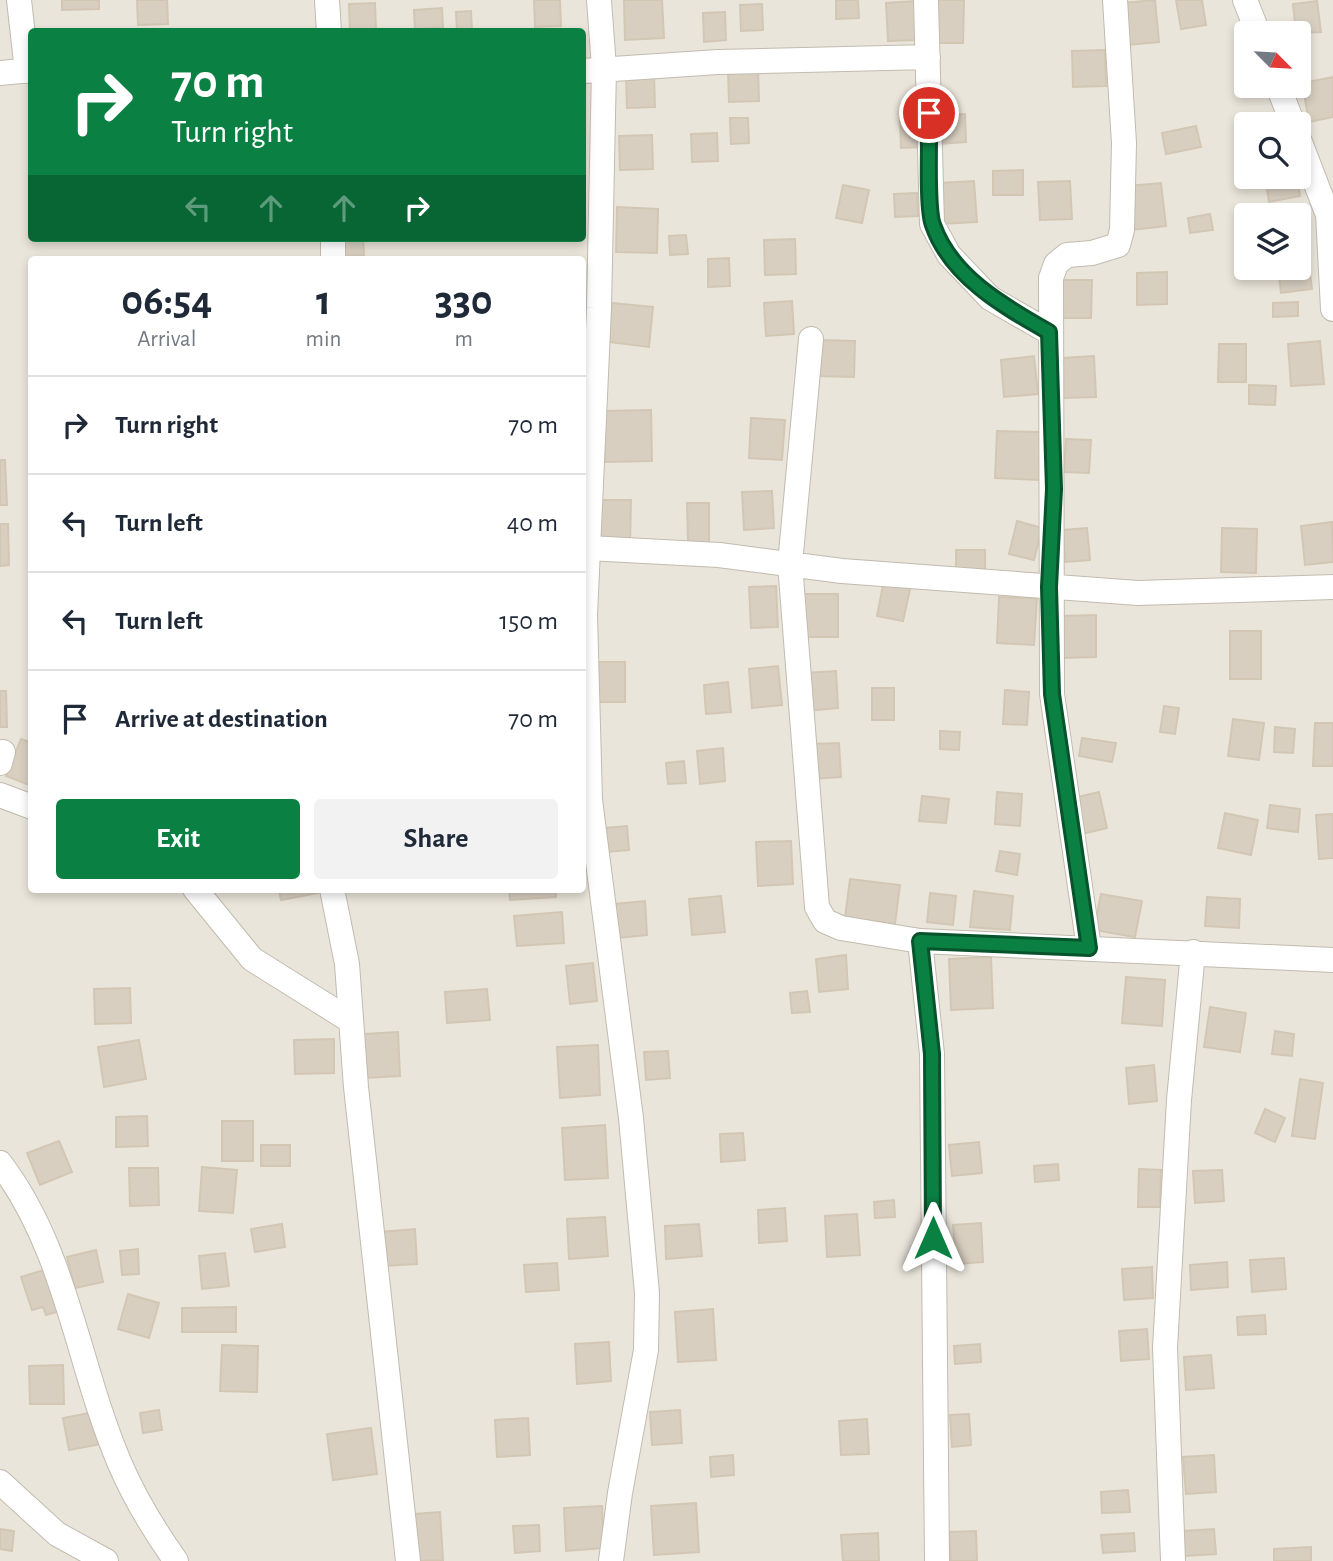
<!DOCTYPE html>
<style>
body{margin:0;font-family:"Alegreya Sans",sans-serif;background:#f2f2f3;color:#1f2937;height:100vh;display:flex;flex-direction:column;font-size:26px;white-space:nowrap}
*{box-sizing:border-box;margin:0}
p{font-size:23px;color:#747a83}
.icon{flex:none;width:38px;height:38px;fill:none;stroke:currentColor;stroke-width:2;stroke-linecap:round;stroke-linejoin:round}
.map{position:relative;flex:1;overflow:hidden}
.sheet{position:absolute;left:28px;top:256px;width:558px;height:637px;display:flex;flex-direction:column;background:#fff;border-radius:7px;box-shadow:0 4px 10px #0003}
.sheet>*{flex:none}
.top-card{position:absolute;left:28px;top:28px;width:558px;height:214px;border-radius:7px;box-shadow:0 4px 10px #0003;background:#0b8043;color:#fff;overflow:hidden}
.needle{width:46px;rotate:114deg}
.buttons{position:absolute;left:1234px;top:21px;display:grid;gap:14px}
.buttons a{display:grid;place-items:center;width:77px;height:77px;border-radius:7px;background:#fff;box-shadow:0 4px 10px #0003;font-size:35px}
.pin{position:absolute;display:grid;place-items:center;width:60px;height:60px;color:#fff;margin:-30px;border:4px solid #fff;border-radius:50%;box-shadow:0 2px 7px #0007}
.me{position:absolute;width:77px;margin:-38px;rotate:0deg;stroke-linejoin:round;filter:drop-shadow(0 0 5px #0008)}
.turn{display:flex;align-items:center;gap:24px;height:147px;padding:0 28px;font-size:32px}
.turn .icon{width:91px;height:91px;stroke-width:2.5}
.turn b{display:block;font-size:49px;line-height:60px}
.lanes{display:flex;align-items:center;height:66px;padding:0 28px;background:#0003;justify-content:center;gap:35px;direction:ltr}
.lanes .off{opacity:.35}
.eta{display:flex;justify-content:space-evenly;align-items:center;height:119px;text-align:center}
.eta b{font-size:42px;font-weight:700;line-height:49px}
.cta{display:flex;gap:14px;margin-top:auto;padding:14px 28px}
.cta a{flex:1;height:80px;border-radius:7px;background:#0b8043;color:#fff;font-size:28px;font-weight:700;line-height:80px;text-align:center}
.cta a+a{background:#f2f2f3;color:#1f2937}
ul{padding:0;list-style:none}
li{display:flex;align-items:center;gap:21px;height:98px;padding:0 28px;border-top:2px solid #e0e1e3}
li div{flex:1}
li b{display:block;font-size:26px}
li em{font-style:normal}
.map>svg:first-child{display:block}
.residential{fill:#eae5da;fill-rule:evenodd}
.building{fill:#d8cfc1;stroke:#d3c7b4;stroke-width:2}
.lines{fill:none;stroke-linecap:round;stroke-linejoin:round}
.minor-casing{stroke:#c2bbae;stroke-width:26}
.minor{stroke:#fff;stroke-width:24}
.route-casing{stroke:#07532c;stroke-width:18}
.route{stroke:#0b8043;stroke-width:12}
</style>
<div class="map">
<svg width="1333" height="1561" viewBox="0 0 1333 1561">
<rect width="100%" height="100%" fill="#f6f3ec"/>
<path class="residential" d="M 0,0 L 1333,0 L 1333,1561 L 0,1561 ZM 32,32 L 583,32 L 583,238 L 32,238 ZM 1246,33 L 1298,33 L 1298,86 L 1246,86 ZM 1246,124 L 1298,124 L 1298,177 L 1246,177 ZM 1246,215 L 1298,215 L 1298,268 L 1246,268 ZM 32,259 L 583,259 L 583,889 L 32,889 Z"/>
<path class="building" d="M 62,0 L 99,0 L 99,9 L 62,10 Z
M 137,0 L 167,0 L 168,24 L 138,25 Z
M 534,0 L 560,0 L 561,26 L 535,27 Z
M 624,0 L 662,0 L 664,38 L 625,40 Z
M 836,0 L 858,0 L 859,18 L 836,19 Z
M 937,0 L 964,0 L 963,43 L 937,43 Z
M 1155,0 L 1159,42 L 1127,45 L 1123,3 Z
M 1176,0 L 1202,0 L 1206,25 L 1181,29 Z
M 915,1 L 916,40 L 888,41 L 886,3 Z
M 1317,1 L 1321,32 L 1296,33 L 1293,4 Z
M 375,3 L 376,32 L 350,32 L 349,4 Z
M 762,4 L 763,30 L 741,31 L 740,5 Z
M 442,8 L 443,28 L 415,29 L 414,10 Z
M 471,11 L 472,31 L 457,32 L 456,12 Z
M 725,12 L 726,40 L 704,42 L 703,13 Z
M 1105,50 L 1106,86 L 1073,87 L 1072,51 Z
M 758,68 L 759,101 L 729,102 L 728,70 Z
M 654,74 L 655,107 L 627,108 L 626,75 Z
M 1333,77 L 1333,117 L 1309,122 L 1302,83 Z
M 921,113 L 922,147 L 901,148 L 900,114 Z
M 965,114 L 966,142 L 939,144 L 938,116 Z
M 730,118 L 748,118 L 749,143 L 731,144 Z
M 1196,126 L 1201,147 L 1166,154 L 1162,133 Z
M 717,133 L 718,161 L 692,162 L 691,134 Z
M 652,135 L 653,169 L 620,170 L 619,136 Z
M 1023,170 L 1023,195 L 993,195 L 993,171 Z
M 1265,177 L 1297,177 L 1300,196 L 1269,202 Z
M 974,181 L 977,222 L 940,224 L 938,183 Z
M 1070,181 L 1072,219 L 1040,220 L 1038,182 Z
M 1161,183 L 1166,226 L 1132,230 L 1128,186 Z
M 843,185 L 869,190 L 862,223 L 836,218 Z
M 917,193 L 918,216 L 895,217 L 894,194 Z
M 617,207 L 658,209 L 657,253 L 616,252 Z
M 1210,214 L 1213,230 L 1190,233 L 1188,218 Z
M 686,235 L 688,254 L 670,255 L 669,236 Z
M 341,238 L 363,238 L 364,255 L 342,256 Z
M 795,239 L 796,274 L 765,275 L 764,240 Z
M 1307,251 L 1312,289 L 1281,293 L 1278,268 L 1298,268 L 1298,252 Z
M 729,258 L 730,286 L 708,287 L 708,259 Z
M 1167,272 L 1167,304 L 1137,305 L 1137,273 Z
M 1057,280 L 1092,280 L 1091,318 L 1057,318 Z
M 792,301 L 794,334 L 766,336 L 764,303 Z
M 1298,302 L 1298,316 L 1273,317 L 1273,303 Z
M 612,303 L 653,307 L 649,347 L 608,342 Z
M 819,340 L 855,341 L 854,377 L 818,376 Z
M 1320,341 L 1324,384 L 1291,386 L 1288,344 Z
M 1219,344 L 1246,344 L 1246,382 L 1218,382 Z
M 1034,356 L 1038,394 L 1004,397 L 1001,360 Z
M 1094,356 L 1096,397 L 1063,398 L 1061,358 Z
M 1249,385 L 1276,386 L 1275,405 L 1249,404 Z
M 651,410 L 652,461 L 605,462 L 604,411 Z
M 751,418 L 785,420 L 782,460 L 749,458 Z
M 997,431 L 1040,432 L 1039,480 L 995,478 Z
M 1066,439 L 1091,440 L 1089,473 L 1064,472 Z
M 0,460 L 5,460 L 7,505 L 0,505 Z
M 772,491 L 774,528 L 744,530 L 742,492 Z
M 601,500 L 631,500 L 630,544 L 601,544 Z
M 687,503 L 709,503 L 709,544 L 688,544 Z
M 1017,521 L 1042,528 L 1034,560 L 1009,554 Z
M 1332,522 L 1333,562 L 1305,565 L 1301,526 Z
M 0,524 L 8,524 L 9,565 L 0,566 Z
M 1087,528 L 1090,560 L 1065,562 L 1063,530 Z
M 1222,528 L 1257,529 L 1256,573 L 1221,572 Z
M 956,550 L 985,550 L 985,571 L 956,571 Z
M 884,580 L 911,585 L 903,621 L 877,616 Z
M 776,586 L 778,627 L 751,628 L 749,587 Z
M 802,594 L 838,594 L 838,637 L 801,637 Z
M 999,597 L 1037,598 L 1034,645 L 997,643 Z
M 1096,615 L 1096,657 L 1060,658 L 1059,616 Z
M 1230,631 L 1261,631 L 1261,679 L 1230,679 Z
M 594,662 L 625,662 L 625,702 L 593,702 Z
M 778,666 L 782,705 L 752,708 L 749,669 Z
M 836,671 L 838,708 L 807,711 L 805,673 Z
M 728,682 L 731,712 L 706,714 L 704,685 Z
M 872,688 L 894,688 L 894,720 L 872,720 Z
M 1005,690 L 1029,692 L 1027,725 L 1003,724 Z
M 0,691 L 6,691 L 7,727 L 0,727 Z
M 1164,706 L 1179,708 L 1175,734 L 1160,732 Z
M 1233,719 L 1264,723 L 1259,760 L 1228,756 Z
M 1315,723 L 1333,723 L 1333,766 L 1313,766 Z
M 1275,727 L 1295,729 L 1293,753 L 1274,752 Z
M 940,731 L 960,732 L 959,750 L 940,749 Z
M 1082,738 L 1116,743 L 1112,762 L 1079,756 Z
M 21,739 L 32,743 L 32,786 L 6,776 Z
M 839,743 L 841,777 L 811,779 L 809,744 Z
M 723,748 L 725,781 L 700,784 L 697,751 Z
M 684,761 L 686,783 L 668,784 L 666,763 Z
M 997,792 L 1022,794 L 1020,826 L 995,824 Z
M 1099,792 L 1107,828 L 1082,834 L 1074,798 Z
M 922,796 L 949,799 L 946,823 L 919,821 Z
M 1270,805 L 1300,809 L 1298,832 L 1267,828 Z
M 1225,813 L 1258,820 L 1251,855 L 1218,848 Z
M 1333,814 L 1333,858 L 1319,859 L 1316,815 Z
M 627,826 L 629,850 L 606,852 L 604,828 Z
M 791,841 L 793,884 L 758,886 L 756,842 Z
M 1000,851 L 1020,854 L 1017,875 L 996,871 Z
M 850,879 L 900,885 L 895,924 L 845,918 Z
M 279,889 L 317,889 L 318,893 L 281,900 Z
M 509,889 L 556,889 L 556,897 L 510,900 Z
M 974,891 L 1013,896 L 1010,930 L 970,927 Z
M 930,893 L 956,896 L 953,925 L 927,922 Z
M 1101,894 L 1142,901 L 1135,937 L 1094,930 Z
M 721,896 L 725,932 L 692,935 L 689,899 Z
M 1207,897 L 1240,899 L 1239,928 L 1205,926 Z
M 645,901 L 647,935 L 618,938 L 614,904 Z
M 562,912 L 564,943 L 517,946 L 514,916 Z
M 846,955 L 848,989 L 819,992 L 816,959 Z
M 991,957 L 993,1008 L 951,1010 L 949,959 Z
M 593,963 L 597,1001 L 570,1004 L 566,966 Z
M 1126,977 L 1165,980 L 1162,1026 L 1122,1023 Z
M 130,988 L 131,1023 L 95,1024 L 94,989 Z
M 487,989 L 490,1020 L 447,1023 L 445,992 Z
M 807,991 L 810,1012 L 792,1013 L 790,993 Z
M 1210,1007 L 1246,1013 L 1240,1052 L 1204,1047 Z
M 1275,1031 L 1294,1034 L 1292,1056 L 1272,1054 Z
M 398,1032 L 400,1076 L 365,1078 L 363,1034 Z
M 334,1039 L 334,1073 L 295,1074 L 294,1040 Z
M 139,1040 L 146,1079 L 104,1087 L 98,1047 Z
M 598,1045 L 600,1095 L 560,1098 L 557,1047 Z
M 668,1051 L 670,1078 L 646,1080 L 644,1052 Z
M 1154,1065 L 1157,1101 L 1129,1104 L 1126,1068 Z
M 1300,1079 L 1323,1083 L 1315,1139 L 1292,1136 Z
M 1265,1109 L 1285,1118 L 1275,1142 L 1255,1133 Z
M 147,1116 L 148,1146 L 116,1147 L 116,1117 Z
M 222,1121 L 253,1121 L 253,1161 L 222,1161 Z
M 605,1125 L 608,1178 L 565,1180 L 562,1128 Z
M 743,1133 L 745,1160 L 721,1162 L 720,1134 Z
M 59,1141 L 72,1172 L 40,1185 L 27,1153 Z
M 979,1142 L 982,1173 L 952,1176 L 949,1145 Z
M 261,1145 L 290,1145 L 290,1166 L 261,1166 Z
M 1058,1164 L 1059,1180 L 1035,1182 L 1034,1166 Z
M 202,1167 L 237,1170 L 233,1213 L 199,1211 Z
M 129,1168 L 158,1168 L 159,1205 L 130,1206 Z
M 1139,1169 L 1161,1170 L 1160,1207 L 1138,1207 Z
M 1222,1170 L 1224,1201 L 1195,1203 L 1193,1171 Z
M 894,1200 L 895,1217 L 875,1218 L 874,1202 Z
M 785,1208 L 787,1241 L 759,1243 L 758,1210 Z
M 857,1214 L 860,1255 L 827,1257 L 825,1216 Z
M 605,1217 L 608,1256 L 569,1259 L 567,1219 Z
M 981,1223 L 983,1262 L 956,1264 L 953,1225 Z
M 282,1224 L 285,1247 L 255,1252 L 251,1229 Z
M 699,1224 L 702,1256 L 666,1259 L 665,1226 Z
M 415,1229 L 417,1264 L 382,1266 L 380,1232 Z
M 138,1249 L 139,1274 L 122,1275 L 120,1251 Z
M 96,1250 L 103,1282 L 75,1288 L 67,1257 Z
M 225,1253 L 229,1286 L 202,1289 L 199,1256 Z
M 1284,1258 L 1286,1289 L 1252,1292 L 1250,1260 Z
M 1227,1262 L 1228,1287 L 1191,1290 L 1190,1265 Z
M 557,1263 L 559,1290 L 526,1292 L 524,1265 Z
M 1152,1267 L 1153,1298 L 1124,1300 L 1122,1269 Z
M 47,1269 L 60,1311 L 46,1315 L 43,1307 L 32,1310 L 21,1277 Z
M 128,1294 L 159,1303 L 149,1338 L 118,1329 Z
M 236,1307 L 236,1332 L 182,1332 L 182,1308 Z
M 713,1309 L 716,1360 L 678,1362 L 675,1312 Z
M 1265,1315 L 1266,1334 L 1238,1335 L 1237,1317 Z
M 1147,1329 L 1149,1359 L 1121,1361 L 1119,1331 Z
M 609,1342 L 611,1381 L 577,1384 L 575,1344 Z
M 980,1344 L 981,1362 L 955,1364 L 954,1346 Z
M 222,1345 L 258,1346 L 257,1392 L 220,1391 Z
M 1211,1355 L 1214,1388 L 1186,1390 L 1184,1357 Z
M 63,1365 L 64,1404 L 30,1404 L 29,1366 Z
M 159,1410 L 162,1430 L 143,1433 L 140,1413 Z
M 680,1410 L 682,1443 L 652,1445 L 650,1412 Z
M 95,1412 L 101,1444 L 69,1450 L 63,1418 Z
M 969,1414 L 971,1445 L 952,1447 L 950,1415 Z
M 528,1418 L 530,1455 L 497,1457 L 495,1420 Z
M 867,1419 L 869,1454 L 841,1455 L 839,1421 Z
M 371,1428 L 377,1474 L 333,1480 L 327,1434 Z
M 733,1455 L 734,1475 L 711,1477 L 710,1457 Z
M 1214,1455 L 1216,1492 L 1186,1494 L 1183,1457 Z
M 1128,1490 L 1130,1512 L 1102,1513 L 1101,1492 Z
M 696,1503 L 699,1552 L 654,1555 L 651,1506 Z
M 602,1506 L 604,1548 L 566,1551 L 564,1508 Z
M 440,1512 L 443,1560 L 416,1561 L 414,1514 Z
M 539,1525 L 540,1551 L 515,1553 L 513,1526 Z
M 0,1529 L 14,1531 L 12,1551 L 0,1549 Z
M 1214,1529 L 1216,1554 L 1184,1556 L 1182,1531 Z
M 976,1531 L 977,1561 L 951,1561 L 949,1532 Z
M 878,1533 L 879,1561 L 843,1561 L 841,1535 Z
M 1134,1533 L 1135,1551 L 1103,1553 L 1101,1535 Z
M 1311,1547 L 1311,1561 L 1274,1561 L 1274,1549 Z"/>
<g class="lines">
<defs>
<path id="minor" d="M 19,0 L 27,71
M 327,0 L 329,32
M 599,0 L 604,68 L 599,308 L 585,615 L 590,800 L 631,1118 L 647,1293 L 646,1350 L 620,1493 L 611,1561
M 926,0 L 932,224 L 949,255 L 990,298 L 1049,332
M 1245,0 L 1258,33
M 583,71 L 718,62 L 928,57
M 0,73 L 32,70
M 1278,86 L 1293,124
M 1298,137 L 1333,228
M 1328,214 L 1333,309
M 333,259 L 333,238
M 811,339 L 790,564 L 817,907 L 825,921 L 841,928 L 920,941 L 1333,960
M 588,548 L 719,555 L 842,571 L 1138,593 L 1333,587
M 0,763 L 3,752
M 0,795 L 32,807
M 195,889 L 252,959 L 351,1021
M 332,889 L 347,964 L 356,1087 L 408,1561
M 920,941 L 932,1054 L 937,1561
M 1089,948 L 1052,694 L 1051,278 L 1056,264 L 1067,255 L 1092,253 L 1118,245 L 1122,230 L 1124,143 L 1115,0
M 0,1163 C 67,1251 77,1364 120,1464 C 135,1499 154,1530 176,1561
M 0,1482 L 57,1534 L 106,1561
M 1173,1561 L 1165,1348 L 1179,1100 L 1193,952"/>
</defs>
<use href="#minor" class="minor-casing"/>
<use href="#minor" class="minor"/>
</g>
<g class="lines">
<defs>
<path id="route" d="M 929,113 C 930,137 926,207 933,225 C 951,277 1005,307 1049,332 L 1054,489 L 1049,587 L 1052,694 L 1089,948 L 920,941 L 932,1054 L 933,1238"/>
</defs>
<use href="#route" class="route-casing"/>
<use href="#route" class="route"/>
</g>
</svg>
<div class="buttons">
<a><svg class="needle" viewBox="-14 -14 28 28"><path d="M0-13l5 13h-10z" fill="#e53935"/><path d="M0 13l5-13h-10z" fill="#747a83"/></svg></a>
<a><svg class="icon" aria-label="search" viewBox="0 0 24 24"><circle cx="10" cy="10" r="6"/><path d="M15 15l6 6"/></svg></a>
<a><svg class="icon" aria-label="layers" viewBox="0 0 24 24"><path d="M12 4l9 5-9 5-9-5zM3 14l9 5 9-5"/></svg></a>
</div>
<div class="pin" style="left:929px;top:113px;background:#d93025"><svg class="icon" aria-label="arrive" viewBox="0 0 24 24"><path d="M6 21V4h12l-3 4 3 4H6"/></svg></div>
<svg class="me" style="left:933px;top:1238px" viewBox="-20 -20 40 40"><path d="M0-17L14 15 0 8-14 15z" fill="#0b8043" stroke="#fff" stroke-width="4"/></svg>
<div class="top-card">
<div class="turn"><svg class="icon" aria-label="right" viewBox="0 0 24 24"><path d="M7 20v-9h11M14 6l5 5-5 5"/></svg><div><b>70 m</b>Turn right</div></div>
<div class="lanes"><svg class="icon off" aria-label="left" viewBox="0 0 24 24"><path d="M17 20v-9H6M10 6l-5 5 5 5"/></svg><svg class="icon off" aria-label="ahead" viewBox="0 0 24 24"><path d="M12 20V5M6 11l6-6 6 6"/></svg><svg class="icon off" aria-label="ahead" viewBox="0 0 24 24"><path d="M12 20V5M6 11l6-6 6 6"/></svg><svg class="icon" aria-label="right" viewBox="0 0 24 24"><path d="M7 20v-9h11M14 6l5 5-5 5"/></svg></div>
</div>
<section class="sheet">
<div class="eta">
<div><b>06:54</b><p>Arrival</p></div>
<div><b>1</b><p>min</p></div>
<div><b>330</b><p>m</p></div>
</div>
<ul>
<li><svg class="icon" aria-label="right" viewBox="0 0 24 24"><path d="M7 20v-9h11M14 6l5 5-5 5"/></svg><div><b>Turn right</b></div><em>70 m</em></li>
<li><svg class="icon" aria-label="left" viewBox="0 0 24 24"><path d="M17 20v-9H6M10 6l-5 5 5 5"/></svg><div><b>Turn left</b></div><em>40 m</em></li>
<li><svg class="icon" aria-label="left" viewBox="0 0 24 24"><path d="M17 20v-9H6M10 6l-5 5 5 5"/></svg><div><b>Turn left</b></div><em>150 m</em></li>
<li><svg class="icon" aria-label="arrive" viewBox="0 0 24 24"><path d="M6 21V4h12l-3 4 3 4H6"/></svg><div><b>Arrive at destination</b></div><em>70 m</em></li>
</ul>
<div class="cta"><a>Exit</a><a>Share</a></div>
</section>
</div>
